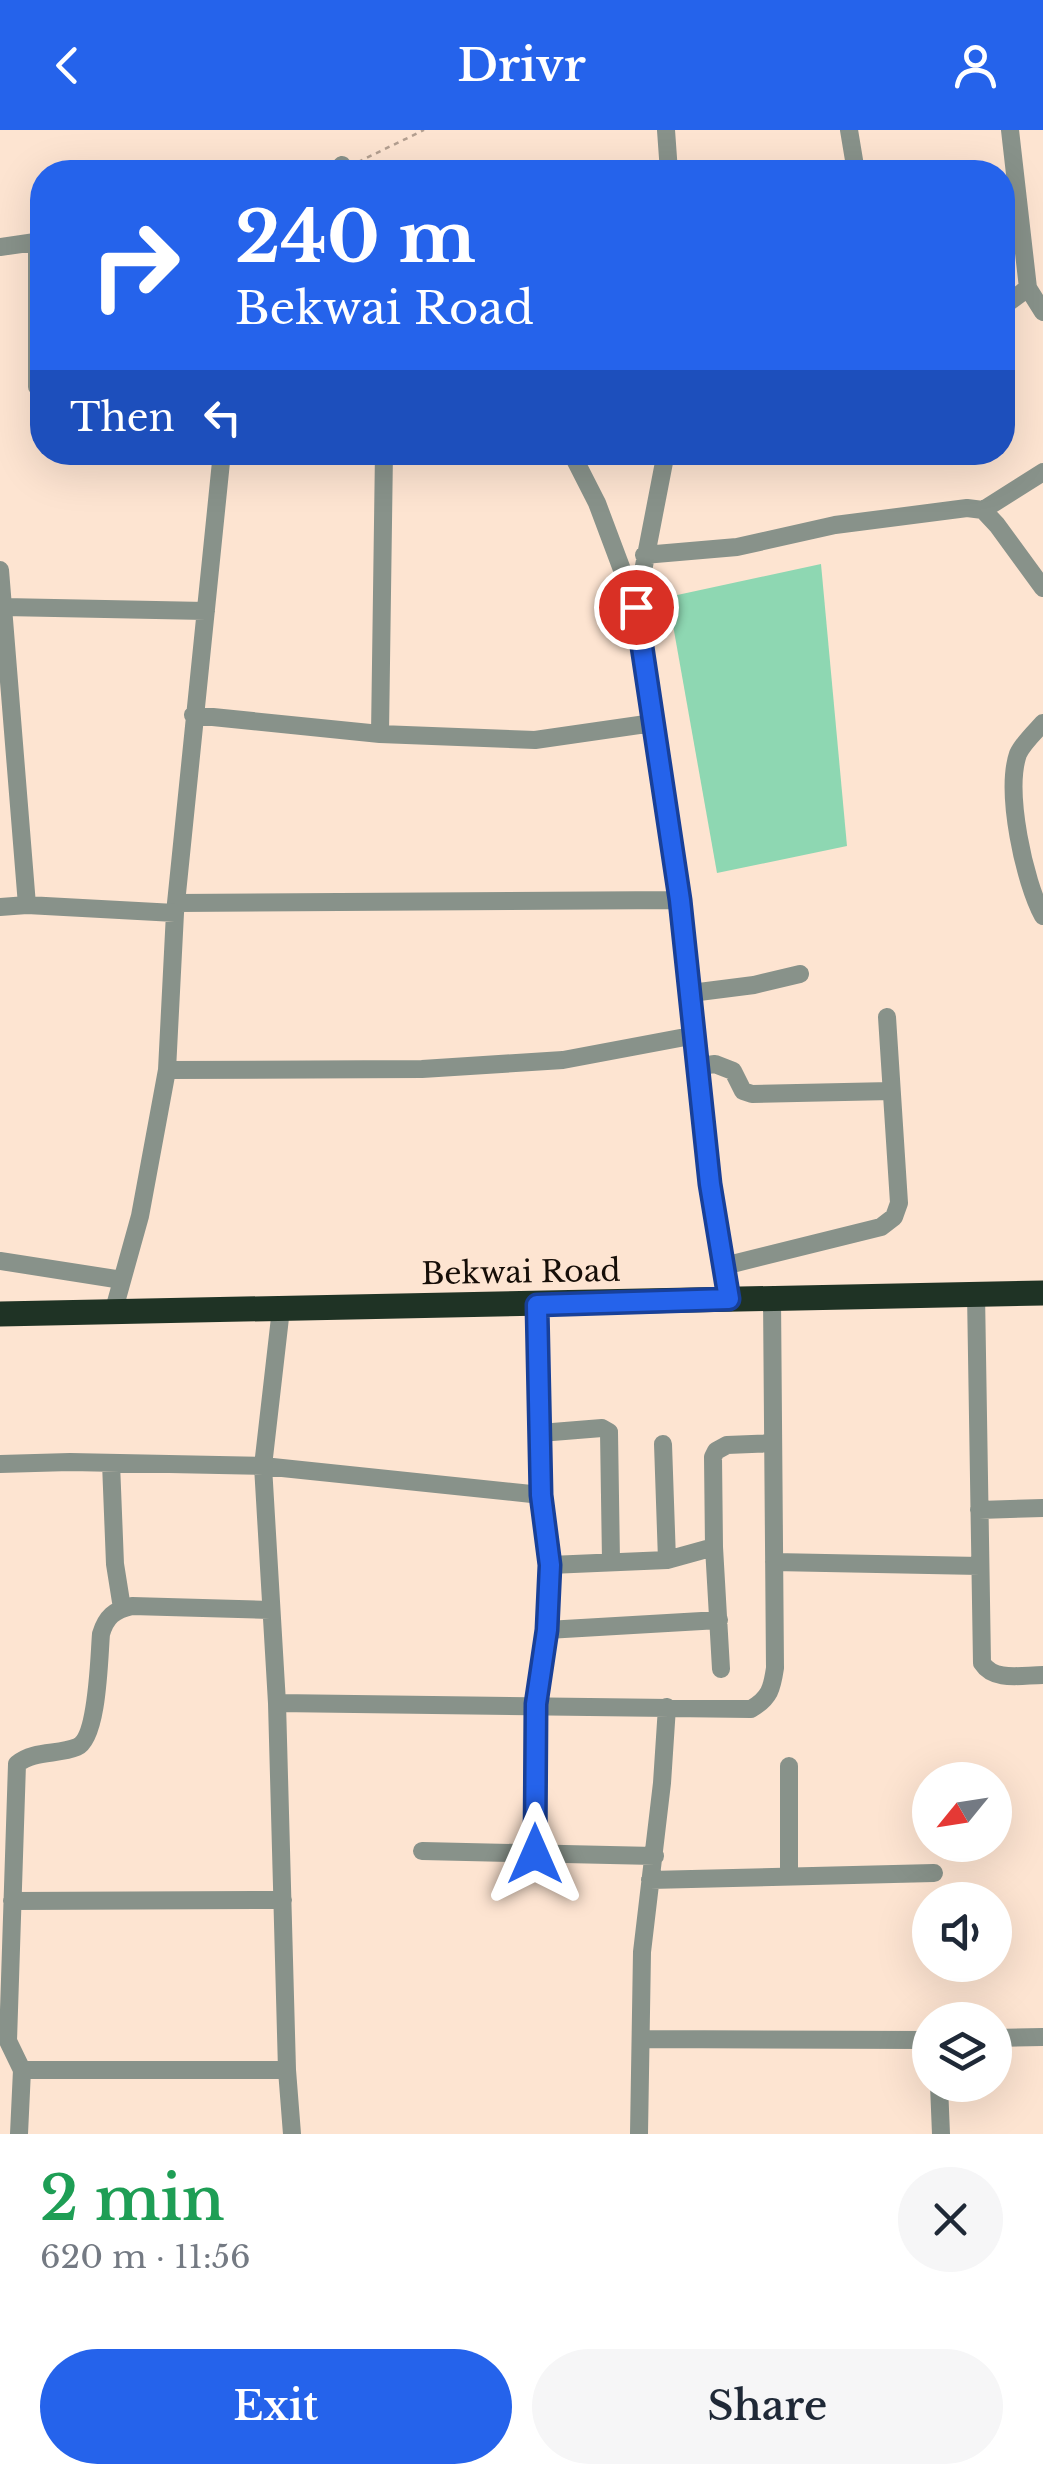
<!DOCTYPE html>
<meta charset="utf-8">
<style>
body{margin:0;font-family:"Libre Baskerville",serif;background:#f6f6f7;color:#1f2937;height:100vh;display:flex;flex-direction:column;font-size:38px;white-space:nowrap}
*{box-sizing:border-box;margin:0}
p{font-size:32px;color:#747a83}
.icon{flex:none;width:55px;height:55px;fill:none;stroke:currentColor;stroke-width:2;stroke-linecap:round;stroke-linejoin:round}
.map{position:relative;height:2004px;overflow:hidden}
.side{display:flex;flex-direction:column;background:#fff;flex:1}
.side>*{flex:none}
.guide{position:absolute;left:30px;top:30px;width:985px;height:305px;border-radius:40px;box-shadow:0 10px 40px #0002;background:#2563eb;color:#fff;overflow:hidden}
.needle{width:65px;rotate:240deg}
.buttons{position:absolute;left:912px;top:1632px;display:grid;gap:20px}
.buttons a{display:grid;place-items:center;width:100px;height:100px;border-radius:50%;background:#fff;box-shadow:0 10px 40px #0002;font-size:50px}
.pin{position:absolute;display:grid;place-items:center;width:85px;height:85px;color:#fff;margin:-42px;border:5px solid #fff;border-radius:50%;box-shadow:0 2px 10px #0007}
.me{position:absolute;width:110px;margin:-55px;rotate:0deg;stroke-linejoin:round;filter:drop-shadow(0 0 8px #0008)}
.turn{display:flex;align-items:center;gap:35px;height:210px;padding:0 40px;font-size:45px}
.turn .icon{width:130px;height:130px;stroke-width:2.5}
.turn b{display:block;font-size:70px;line-height:85px}
.then{display:flex;align-items:center;height:95px;padding:0 40px;background:#0003;gap:20px;font-size:38px}
.round{display:grid;place-items:center;flex:none;width:105px;height:105px;border-radius:52px;background:#f6f6f7}
.head{display:flex;align-items:center;justify-content:space-between;height:170px;padding:0 40px}
h1{font-size:60px;font-weight:600;line-height:75px;color:#1e9e55}
.button{display:flex;gap:20px;margin-top:auto;padding:20px 40px}
.button a{flex:1;height:115px;border-radius:60px;background:#2563eb;color:#fff;font-size:40px;font-weight:600;line-height:115px;text-align:center}
.button a+a{background:#f6f6f7;color:#1f2937}
header{display:flex;justify-content:space-between;align-items:center;height:130px;padding:0 40px;background:#2563eb;color:#fff;font-size:45px;font-weight:600}
.map>svg:first-child{display:block}
.green{fill:#8ed7b2}
.lines{fill:none;stroke-linecap:round;stroke-linejoin:round}
.path{stroke:#b39f90;stroke-width:2.5;stroke-dasharray:5 5;stroke-linecap:butt}
.minor{stroke:#88928a;stroke-width:18}
.highway{stroke:#1f3325;stroke-width:25}
.route-casing{stroke:#184099;stroke-width:25}
.route{stroke:#2563eb;stroke-width:18}
.labels{text-anchor:middle;dominant-baseline:central;stroke-width:9;stroke-linejoin:round;paint-order:stroke}
.street-label{font-size:30px;fill:#160e08;stroke:#fde4d1}
</style>
<header><svg class="icon" aria-label="back" viewBox="0 0 24 24"><path d="M15 5l-7 7 7 7"/></svg>Drivr<svg class="icon" aria-label="person" viewBox="0 0 24 24"><circle cx="12" cy="8" r="4"/><path d="M4 21q1-7 8-7t8 7"/></svg></header>
<div class="map">
<svg width="1043" height="2004" viewBox="0 0 1043 2004">
<rect width="100%" height="100%" fill="#fde4d1"/>
<path class="green" d="M 821,434 L 847,716 L 717,743 L 668,467 Z"/>
<g class="lines">
<path class="path" d="M 358,32 L 424,0
M 195,42 L 258,37 L 304,39 L 326,37"/>
<path class="minor" d="M 666,0 L 669,42
M 849,0 L 856,42
M 1010,0 L 1028,158 L 1043,182
M 342,35 L 343,42
M 37,112 L 37,257
M 0,117 L 42,111
M 1002,177 L 1028,158
M 571,322 L 597,373 L 636,477 L 680,770 L 711,1054 L 729,1169
M 983,380 L 1043,342
M 644,425 L 737,417 L 835,395 L 967,378 L 983,380 L 997,395 L 1043,458
M 0,440 L 27,775
M 637,472 L 666,322
M 4,477 L 206,481
M 193,585 L 380,604 L 535,610 L 653,593
M 1043,593 C 1035,602 1023,613 1018,624 C 1005,662 1024,751 1043,786
M 380,604 L 384,322
M 176,773 L 680,770
M 0,777 L 27,775 L 175,783
M 691,863 L 754,855 L 800,844
M 700,936 L 715,934 L 733,941 L 743,961 L 752,964 L 891,961
M 167,940 L 422,939 L 563,930 L 696,905
M 0,1131 L 122,1150
M 724,1136 L 881,1097 L 894,1087 L 899,1073 L 887,887
M 976,1163 L 982,1533 C 994,1552 1022,1545 1043,1545
M 281,1179 L 263,1336 L 277,1573 L 287,1940 L 292,2004
M 113,1183 L 140,1086 L 167,940 L 175,783 L 222,322
M 540,1303 L 602,1298 L 609,1302 L 611,1431
M 663,1314 L 667,1430
M 111,1333 L 115,1434 L 122,1478
M 0,1334 L 70,1332 L 263,1336 L 541,1365
M 979,1380 L 1043,1378
M 714,1417 L 721,1539
M 774,1432 L 980,1436
M 550,1435 L 667,1430 L 714,1417 L 713,1327 L 716,1321 L 727,1315 L 773,1313
M 547,1500 L 719,1490
M 277,1573 L 751,1579 C 770,1568 772,1558 775,1538 L 772,1168
M 422,1721 L 655,1726
M 535,1724 L 535,1574 L 547,1500 L 550,1435 L 541,1365 L 537,1175
M 789,1747 L 789,1636
M 650,1750 L 934,1743
M 12,1771 L 283,1770
M 995,1908 L 1043,1907
M 641,1909 L 930,1910
M 22,1940 L 287,1940
M 939,1955 L 941,2004
M 19,2004 L 22,1940 L 8,1911 L 17,1634 C 34,1620 58,1625 77,1617 C 98,1608 99,1527 101,1504 C 106,1487 114,1480 132,1476 L 270,1480
M 639,2004 L 642,1822 L 662,1653 L 667,1577"/>
<path class="highway" d="M 0,1184 L 1043,1163"/>
</g>
<g class="lines">
<defs>
<path id="route" d="M 535,1724 L 536,1574 L 547,1500 L 550,1435 L 541,1365 L 537,1175 L 729,1169 L 710,1054 L 680,770 L 636,477"/>
</defs>
<use href="#route" class="route-casing"/>
<use href="#route" class="route"/>
</g>
<g class="labels">
<g class="street-label">
<text transform="translate(521 1142) rotate(-1)">Bekwai Road</text>
</g>
</g>
</svg>
<div class="buttons">
<a><svg class="needle" viewBox="-14 -14 28 28"><path d="M0-13l5 13h-10z" fill="#e53935"/><path d="M0 13l5-13h-10z" fill="#747a83"/></svg></a>
<a><svg class="icon" aria-label="sound" viewBox="0 0 24 24"><path d="M4 9h4l5-4v14l-5-4H4zM17 9q2 3 0 6"/></svg></a>
<a><svg class="icon" aria-label="layers" viewBox="0 0 24 24"><path d="M12 4l9 5-9 5-9-5zM3 14l9 5 9-5"/></svg></a>
</div>
<div class="pin" style="left:636px;top:477px;background:#d93025"><svg class="icon" aria-label="arrive" viewBox="0 0 24 24"><path d="M6 21V4h12l-3 4 3 4H6"/></svg></div>
<svg class="me" style="left:535px;top:1724px" viewBox="-20 -20 40 40"><path d="M0-17L14 15 0 8-14 15z" fill="#2563eb" stroke="#fff" stroke-width="4"/></svg>
<div class="guide">
<div class="turn"><svg class="icon" aria-label="right" viewBox="0 0 24 24"><path d="M7 20v-9h11M14 6l5 5-5 5"/></svg><div><b>240 m</b>Bekwai Road</div></div>
<div class="then">Then<svg class="icon" aria-label="left" viewBox="0 0 24 24"><path d="M17 20v-9H6M10 6l-5 5 5 5"/></svg></div>
</div>
</div>
<section class="side">
<div class="head"><div><h1>2 min</h1><p>620 m · 11:56</p></div><a class="round"><svg class="icon" aria-label="close" viewBox="0 0 24 24"><path d="M6 6l12 12M18 6L6 18"/></svg></a></div>
<div class="button"><a>Exit</a><a>Share</a></div>
</section>
